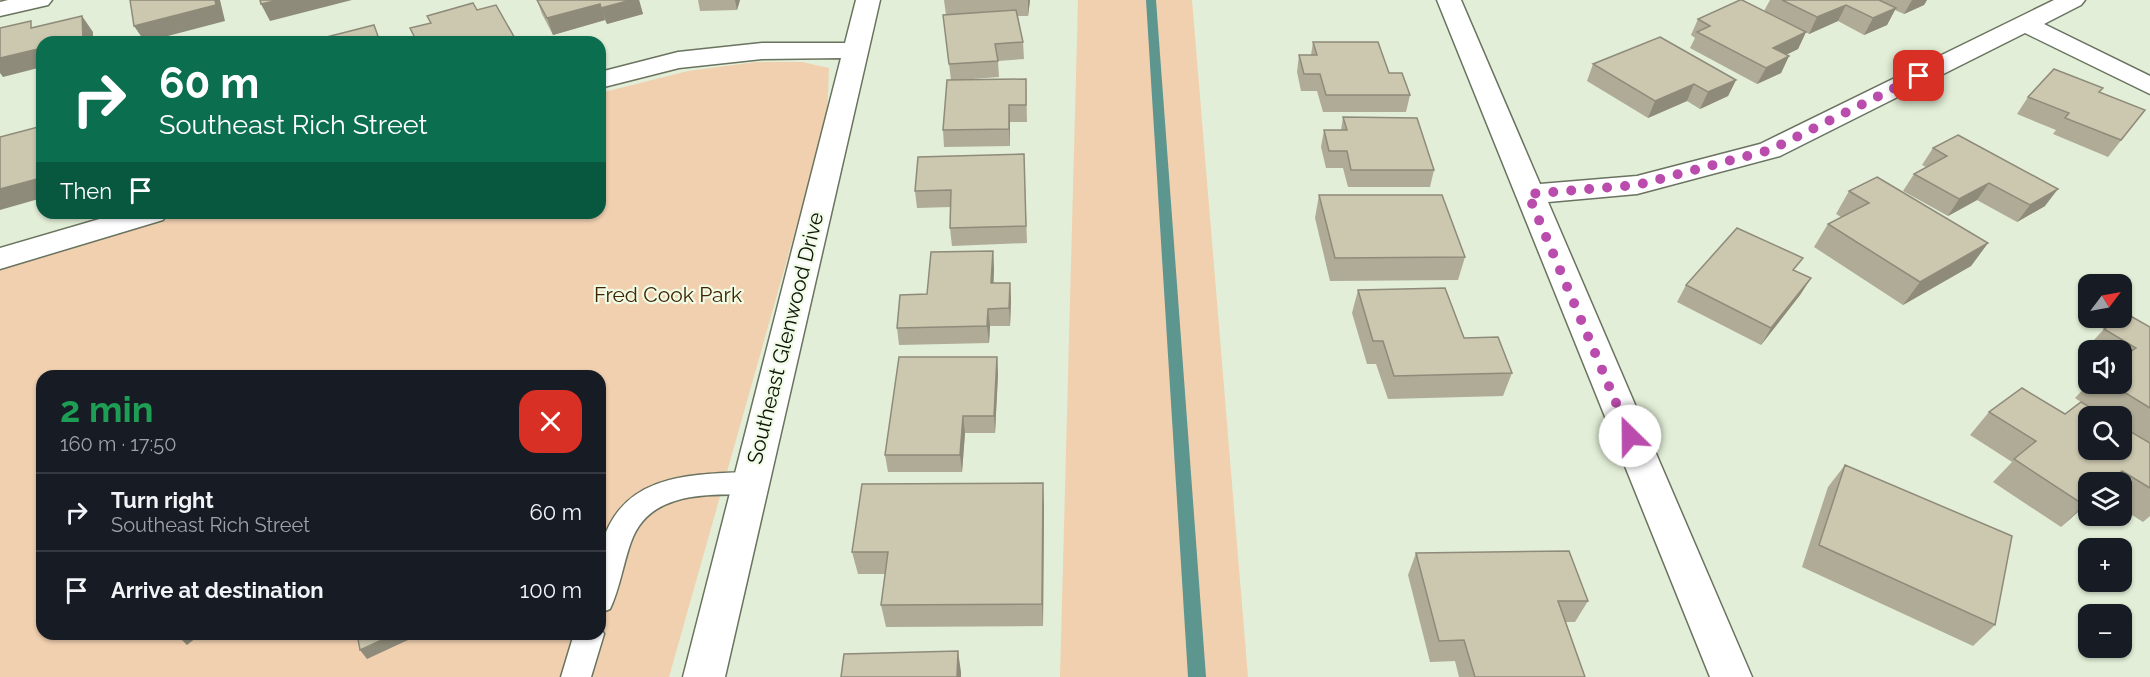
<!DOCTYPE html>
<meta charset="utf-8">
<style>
body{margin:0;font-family:Raleway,sans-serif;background:#242831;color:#f1f3f6;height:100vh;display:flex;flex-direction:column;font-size:22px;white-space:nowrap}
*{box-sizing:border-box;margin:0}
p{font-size:20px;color:#9ea1a6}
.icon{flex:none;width:33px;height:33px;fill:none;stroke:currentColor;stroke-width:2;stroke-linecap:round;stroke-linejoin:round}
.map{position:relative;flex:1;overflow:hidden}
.sheet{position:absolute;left:36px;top:370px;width:570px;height:270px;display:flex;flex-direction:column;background:#171b24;border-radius:18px;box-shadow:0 2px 4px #0004}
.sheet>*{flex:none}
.hud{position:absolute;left:36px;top:36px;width:570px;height:183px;border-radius:18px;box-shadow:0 2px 4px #0004;background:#0b6e4f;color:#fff;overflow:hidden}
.needle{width:39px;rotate:58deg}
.controls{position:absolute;left:2078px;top:274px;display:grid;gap:12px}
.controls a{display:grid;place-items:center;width:54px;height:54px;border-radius:12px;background:#171b24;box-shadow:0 2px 4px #0004;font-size:30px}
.pin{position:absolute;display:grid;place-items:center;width:51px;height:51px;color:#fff;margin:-26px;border-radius:12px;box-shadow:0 3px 9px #0006}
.me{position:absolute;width:66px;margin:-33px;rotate:337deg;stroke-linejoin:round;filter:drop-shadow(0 0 4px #0008)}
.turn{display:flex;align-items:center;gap:21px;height:126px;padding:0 24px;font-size:27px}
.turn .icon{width:78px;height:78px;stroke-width:2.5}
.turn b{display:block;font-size:42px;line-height:51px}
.then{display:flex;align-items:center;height:57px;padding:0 24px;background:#0003;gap:12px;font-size:22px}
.round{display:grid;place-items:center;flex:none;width:63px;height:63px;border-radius:18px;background:#242831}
.summary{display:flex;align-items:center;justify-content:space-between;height:102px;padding:0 24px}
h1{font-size:36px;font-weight:700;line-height:45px;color:#1e9e55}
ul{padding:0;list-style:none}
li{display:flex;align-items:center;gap:18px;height:78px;padding:0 24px;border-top:2px solid #363941}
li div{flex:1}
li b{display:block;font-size:22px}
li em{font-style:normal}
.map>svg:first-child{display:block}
.green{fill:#f1d0b0;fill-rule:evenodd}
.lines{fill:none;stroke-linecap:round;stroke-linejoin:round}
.stream{fill:#5d958f;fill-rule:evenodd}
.lane-casing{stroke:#69735f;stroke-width:3}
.street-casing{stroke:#69735f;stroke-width:3}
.lane{fill:#fff;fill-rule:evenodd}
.street{fill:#fff;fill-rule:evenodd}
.wall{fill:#afab96;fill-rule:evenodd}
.shaded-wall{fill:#8f8b7a}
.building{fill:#ccc7af;stroke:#8f8b7a;stroke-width:1.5}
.route{stroke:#b94cac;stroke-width:10;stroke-dasharray:0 18}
.labels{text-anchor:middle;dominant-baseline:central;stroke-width:4.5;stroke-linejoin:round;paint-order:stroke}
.park-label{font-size:21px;fill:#402300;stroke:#effbe4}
.street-label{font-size:21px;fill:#0d1109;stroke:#effbe4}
</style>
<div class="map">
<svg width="2150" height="677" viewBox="0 0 2150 677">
<rect width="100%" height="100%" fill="#e2eed7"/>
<path class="green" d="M 1078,0 L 1192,0 L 1248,677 L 1060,677 Z
M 756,62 L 802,62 L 829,68 L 827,118 L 669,677 L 0,677 L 0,268 L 187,213 L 600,213 L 600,93 L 688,71 ZM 42,376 L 600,376 L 600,634 L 42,634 Z"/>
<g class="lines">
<path class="stream" d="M 1146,0 L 1156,0 L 1206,677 L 1188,677 Z"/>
<defs>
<path id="lane" d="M 751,472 L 760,475 L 764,483 L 760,491 L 751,494 C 706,495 649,491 631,542 C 623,564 620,588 610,609 L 600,613 C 600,593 596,567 601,548 C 619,474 689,474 751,472 Z
M 600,626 L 604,634 L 591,677 L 561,677 L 574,634 L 600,634 Z"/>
<path id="street" d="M 8,0 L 52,0 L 48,5 L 0,16 L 0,2 Z
M 856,0 L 880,0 L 725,677 L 683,677 L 841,58 L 762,59 L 679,68 L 600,88 L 600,72 L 678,52 L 762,43 L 845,43 Z
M 1437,0 L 1461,0 L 1540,184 L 1637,176 L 1760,144 L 2054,0 L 2085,0 L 2081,5 L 2044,24 L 2150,76 L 2150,94 L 2025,33 L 1780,156 L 1637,194 L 1548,202 L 1752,677 L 1710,677 Z
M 120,213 L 168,213 L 163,220 L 0,269 L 0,248 Z"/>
</defs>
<use href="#lane" class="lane-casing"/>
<use href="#street" class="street-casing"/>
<use href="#lane" class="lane"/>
<use href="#street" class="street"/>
</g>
<path class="wall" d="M 537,0 L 639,0 L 643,14 L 607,24 L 605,20 L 553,35 L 542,14 Z
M 698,0 L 740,0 L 737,10 L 700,11 Z
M 944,0 L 1030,0 L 1028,16 L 1018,16 L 1023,42 L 1024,59 L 998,61 L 999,77 L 972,79 L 1026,79 L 1027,122 L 1010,122 L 1010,146 L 944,147 L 943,130 L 951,80 L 943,15 L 946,15 Z
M 1770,0 L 1927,0 L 1924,5 L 1904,14 L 1895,10 L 1887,25 L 1864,35 L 1838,21 L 1809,34 L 1806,32 L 1798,49 L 1786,55 L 1789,56 L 1781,73 L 1757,84 L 1690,48 L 1695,38 L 1691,35 L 1698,19 L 1764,11 Z
M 1313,42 L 1389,73 L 1410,95 L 1406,112 L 1323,112 L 1317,91 L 1301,91 L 1297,72 L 1299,55 L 1311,55 Z
M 1593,64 L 1736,80 L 1728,96 L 1700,109 L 1687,101 L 1648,118 L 1587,81 Z
M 2103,88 L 2099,92 L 2145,110 L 2108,157 L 2053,134 L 2056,130 L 2017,114 L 2028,97 Z
M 1343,117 L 1434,170 L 1430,187 L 1348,187 L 1343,168 L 1326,168 L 1321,147 L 1324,130 L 1341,130 Z
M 1933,148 L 2045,206 L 2017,222 L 1977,200 L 1948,216 L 1903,191 L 1914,174 L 1926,167 L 1922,165 Z
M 1024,154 L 1027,243 L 952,246 L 950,228 L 951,207 L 917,208 L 915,191 Z
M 1849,191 L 1988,243 L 1971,266 L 1903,305 L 1814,247 L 1828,224 L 1841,217 L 1836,214 Z
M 1319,195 L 1465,257 L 1458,280 L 1330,281 L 1315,218 Z
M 993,251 L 994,269 L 993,283 L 1010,283 L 1011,300 L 1010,326 L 990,326 L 989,343 L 899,345 L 897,328 L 927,294 Z
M 1795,271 L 1811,278 L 1800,295 L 1761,345 L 1677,302 L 1686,285 Z
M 1358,290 L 1464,338 L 1512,373 L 1503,396 L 1388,399 L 1376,364 L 1367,364 L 1352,313 Z
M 2150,327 L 2150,516 L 2143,522 L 2121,508 L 2121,483 L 2088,483 L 2088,503 L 2061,527 L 1993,482 L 2012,462 L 1970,435 L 1989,412 L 2065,414 L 2081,402 L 2075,398 L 2088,384 L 2121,384 L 2121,351 L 2088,351 L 2088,355 L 2083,352 L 2104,329 ZM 2088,417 L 2121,417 L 2121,450 Z
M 997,357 L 998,374 L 995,433 L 965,433 L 962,472 L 888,472 L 885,455 Z
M 1845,465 L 1995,625 L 1973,646 L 1802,567 L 1828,487 Z
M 1044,506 L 1043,626 L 886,627 L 881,605 L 885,574 L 858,574 L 852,552 Z
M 1416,553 L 1588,601 L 1575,622 L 1566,622 L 1585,677 L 1459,677 L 1455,661 L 1430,662 L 1408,575 Z"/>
<path class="shaded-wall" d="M 215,0 L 220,0 L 225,21 L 145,42 L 134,26 Z
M 279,0 L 352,0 L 270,21 L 261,4 Z
M 631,0 L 639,0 L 643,14 L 607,24 L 601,8 Z
M 735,0 L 740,0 L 737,10 Z
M 1028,0 L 1030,0 L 1028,16 Z
M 1912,0 L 1927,0 L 1924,5 L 1904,14 Z
M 600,4 L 605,20 L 553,35 L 547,18 Z
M 1846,5 L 1838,21 L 1809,34 L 1817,17 Z
M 1896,8 L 1887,25 L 1864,35 L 1873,18 Z
M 82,16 L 93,32 L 93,42 L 67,42 Z
M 1806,32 L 1798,49 L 1765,65 L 1773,48 Z
M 42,48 L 42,67 L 3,77 L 0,73 L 0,58 Z
M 1789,56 L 1781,73 L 1757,84 L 1766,68 Z
M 1736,80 L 1728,96 L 1700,109 L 1708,92 Z
M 1694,84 L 1687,101 L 1648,118 L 1655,101 Z
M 1009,105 L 1010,122 L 1010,146 L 1009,129 Z
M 42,163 L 42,198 L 0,210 L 0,189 L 37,164 Z
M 1989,183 L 1977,200 L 1948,216 L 1959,199 Z
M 2058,189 L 2045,206 L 2017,222 L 2030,205 Z
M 1988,243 L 1971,266 L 1903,305 L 1920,282 Z
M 993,251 L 994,269 L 993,301 L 991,283 Z
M 1811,278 L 1800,295 L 1761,345 L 1771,328 Z
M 1010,283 L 1011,300 L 1010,326 L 1009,308 Z
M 988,309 L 990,326 L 989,343 L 987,326 Z
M 997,357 L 998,374 L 995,433 L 994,416 Z
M 963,416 L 965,433 L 962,472 L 960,455 Z
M 1043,483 L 1044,506 L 1043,626 L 1042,604 Z
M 2088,501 L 2088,503 L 2061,527 Z
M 180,634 L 201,634 L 187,645 L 178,636 Z
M 395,634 L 421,634 L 367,659 L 360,650 Z
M 958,651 L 961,672 L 961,677 L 957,677 Z"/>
<path class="building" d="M 130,0 L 215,0 L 216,5 L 134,26 Z
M 260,0 L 279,0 L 261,4 Z
M 537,0 L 631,0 L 601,8 L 600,4 L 547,18 Z
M 1740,0 L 1742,0 L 1806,32 L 1773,48 L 1789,56 L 1766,68 L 1697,32 L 1710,26 L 1698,19 Z
M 1782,0 L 1879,0 L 1896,8 L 1873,18 L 1846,5 L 1817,17 Z
M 473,3 L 477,10 L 496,5 L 517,42 L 485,42 L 483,39 L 473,42 L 417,42 L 410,28 L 431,23 L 427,16 Z
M 1016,10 L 1023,42 L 995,44 L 998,61 L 949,64 L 943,15 Z
M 82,16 L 83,38 L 67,42 L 42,42 L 42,48 L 0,58 L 0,28 L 31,21 L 31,28 Z
M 374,25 L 380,42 L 307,42 Z
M 1660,37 L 1736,80 L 1708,92 L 1694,84 L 1655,101 L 1593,64 Z
M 1313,42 L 1378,42 L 1389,73 L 1402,73 L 1410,95 L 1326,95 L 1320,74 L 1304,74 L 1299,55 L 1317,55 Z
M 2054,69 L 2103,88 L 2099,92 L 2145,110 L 2121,140 L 2065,118 L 2069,113 L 2028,97 Z
M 1026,79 L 1026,105 L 1009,105 L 1009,129 L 943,130 L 947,80 Z
M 1343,117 L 1417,118 L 1434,170 L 1351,170 L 1347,151 L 1329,151 L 1324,130 L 1347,130 Z
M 42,126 L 42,163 L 37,164 L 37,179 L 0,189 L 0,137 Z
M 1958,135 L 2058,189 L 2030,205 L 1989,183 L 1959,199 L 1914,174 L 1947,156 L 1933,148 Z
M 1024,154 L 1026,226 L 950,228 L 951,190 L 915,191 L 918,157 Z
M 1877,177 L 1988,243 L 1920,282 L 1828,224 L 1869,203 L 1849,191 Z
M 1319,195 L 1442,195 L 1465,257 L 1335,258 Z
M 1737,228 L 1803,258 L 1793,270 L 1811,278 L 1771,328 L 1686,285 Z
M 993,251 L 991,283 L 1010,283 L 1009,308 L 988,309 L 987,326 L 897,328 L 900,295 L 927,294 L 931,252 Z
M 1445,288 L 1464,338 L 1498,337 L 1512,373 L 1394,376 L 1383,341 L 1373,341 L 1358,290 Z
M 2127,314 L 2150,327 L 2150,408 L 2111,384 L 2121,384 L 2121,358 L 2136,348 L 2104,329 Z
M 899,357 L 997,357 L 994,416 L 963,416 L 960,455 L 885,455 Z
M 2022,388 L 2065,414 L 2081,402 L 2106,417 L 2088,417 L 2088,450 L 2121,450 L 2121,426 L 2150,443 L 2150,488 L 2122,471 L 2108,483 L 2088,483 L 2088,501 L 2084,505 L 2014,459 L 2036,441 L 1989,412 Z
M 1845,465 L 2012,536 L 1995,625 L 1819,545 Z
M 1043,483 L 1042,604 L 881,605 L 888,552 L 852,552 L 862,484 Z
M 1569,551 L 1588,601 L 1558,601 L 1585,677 L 1475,677 L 1464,640 L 1439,641 L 1416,553 Z
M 357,634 L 395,634 L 360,650 Z
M 958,651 L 957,677 L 841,677 L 844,654 Z"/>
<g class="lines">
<path class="route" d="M 1630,436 L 1528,194 L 1637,185 L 1770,150 L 1919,76"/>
</g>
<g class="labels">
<g class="park-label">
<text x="668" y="294">Fred Cook Park</text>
</g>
<g class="street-label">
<text transform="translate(785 338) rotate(-76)">Southeast Glenwood Drive</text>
</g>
</g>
</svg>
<div class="controls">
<a><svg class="needle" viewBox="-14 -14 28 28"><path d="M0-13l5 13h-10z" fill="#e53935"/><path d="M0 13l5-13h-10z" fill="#9ea1a6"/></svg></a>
<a><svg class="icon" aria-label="sound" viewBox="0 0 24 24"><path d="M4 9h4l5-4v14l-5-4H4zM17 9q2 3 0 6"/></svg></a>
<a><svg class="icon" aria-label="search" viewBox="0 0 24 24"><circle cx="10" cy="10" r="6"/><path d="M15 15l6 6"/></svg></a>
<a><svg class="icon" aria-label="layers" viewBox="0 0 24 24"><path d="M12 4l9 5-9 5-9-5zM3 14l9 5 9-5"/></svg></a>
<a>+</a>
<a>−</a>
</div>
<div class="pin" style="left:1919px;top:76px;background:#d93025"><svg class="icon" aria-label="arrive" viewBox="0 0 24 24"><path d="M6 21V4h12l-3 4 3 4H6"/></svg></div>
<svg class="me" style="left:1630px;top:436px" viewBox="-20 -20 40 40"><circle r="19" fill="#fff"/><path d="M0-13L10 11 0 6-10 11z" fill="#b94cac"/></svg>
<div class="hud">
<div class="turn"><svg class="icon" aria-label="right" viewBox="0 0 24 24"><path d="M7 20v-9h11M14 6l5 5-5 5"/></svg><div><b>60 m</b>Southeast Rich Street</div></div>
<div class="then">Then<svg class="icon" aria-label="arrive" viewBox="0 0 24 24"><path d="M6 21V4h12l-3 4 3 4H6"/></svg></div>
</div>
<section class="sheet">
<div class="summary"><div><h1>2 min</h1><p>160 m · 17:50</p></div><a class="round" style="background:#d93025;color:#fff"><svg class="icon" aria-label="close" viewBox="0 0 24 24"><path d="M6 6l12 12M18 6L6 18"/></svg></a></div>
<ul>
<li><svg class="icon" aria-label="right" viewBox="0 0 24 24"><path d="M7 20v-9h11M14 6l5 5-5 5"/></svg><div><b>Turn right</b><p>Southeast Rich Street</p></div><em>60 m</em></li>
<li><svg class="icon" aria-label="arrive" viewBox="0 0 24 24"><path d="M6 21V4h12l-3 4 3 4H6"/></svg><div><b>Arrive at destination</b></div><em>100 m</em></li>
</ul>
</section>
</div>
